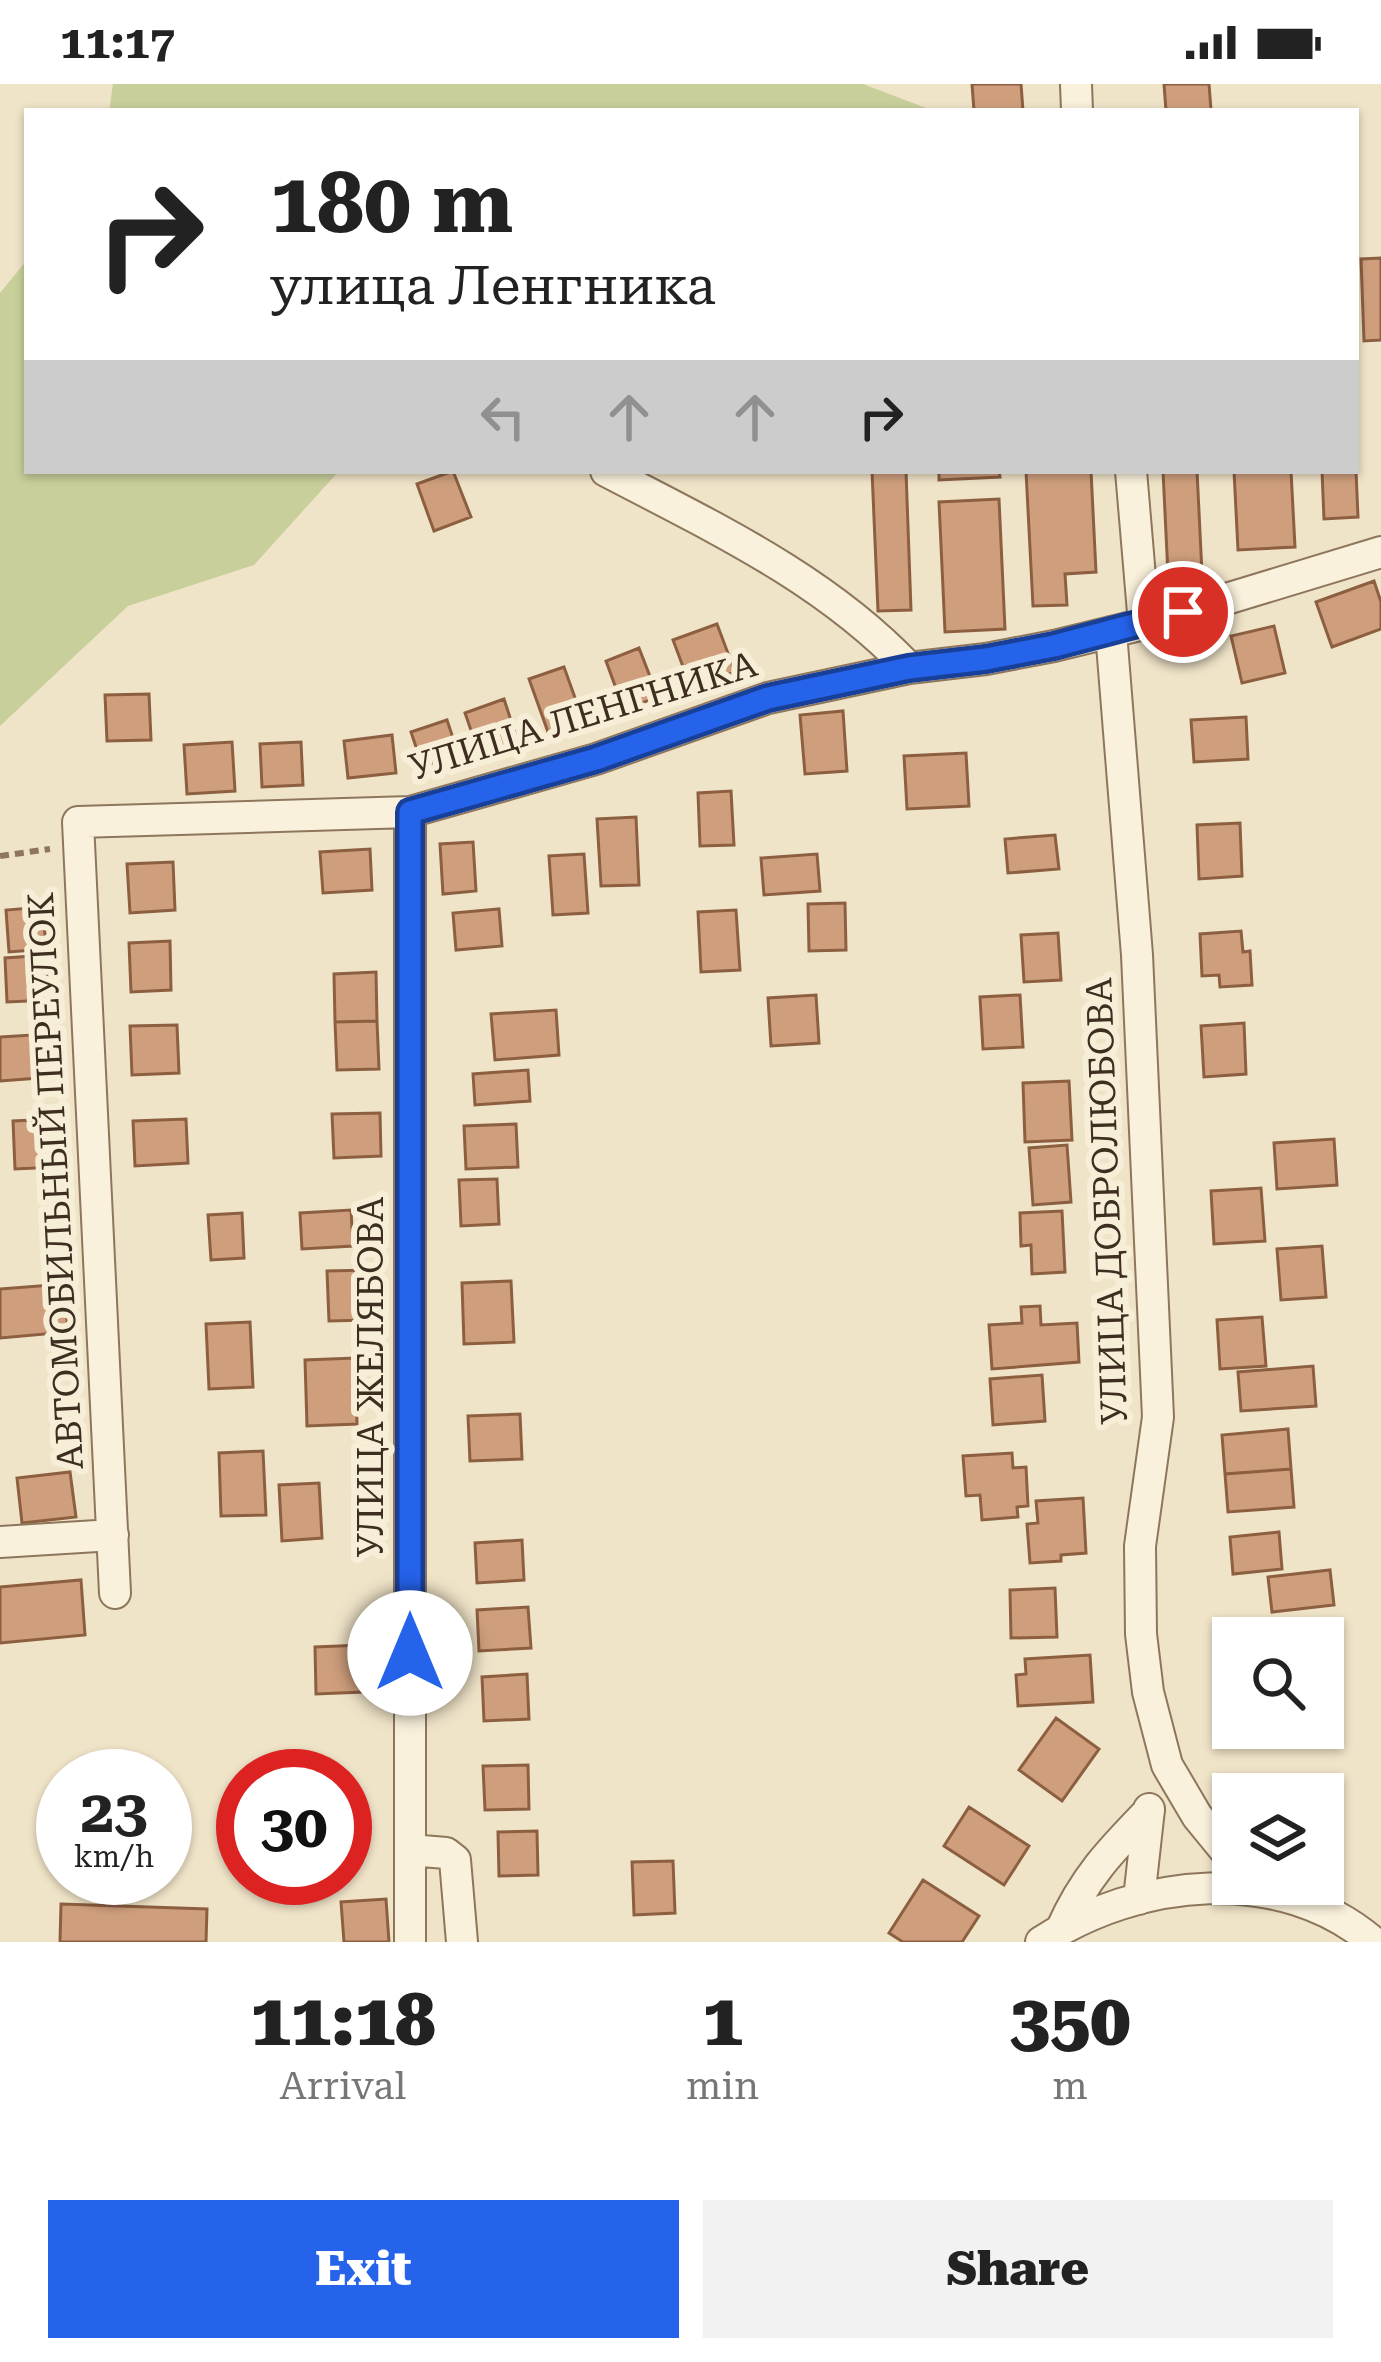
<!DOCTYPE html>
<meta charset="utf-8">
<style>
body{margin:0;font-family:"Roboto Serif",serif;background:#f2f2f2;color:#222;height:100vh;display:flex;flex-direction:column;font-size:45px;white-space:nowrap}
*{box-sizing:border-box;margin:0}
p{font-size:39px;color:#767676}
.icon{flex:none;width:66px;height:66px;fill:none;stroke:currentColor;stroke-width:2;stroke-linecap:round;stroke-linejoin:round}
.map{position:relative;height:1858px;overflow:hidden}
.details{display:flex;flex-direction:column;background:#fff;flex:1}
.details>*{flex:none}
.banner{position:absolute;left:24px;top:24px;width:1335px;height:366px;border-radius:0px;box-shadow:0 3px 9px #0004;background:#fff;color:#222;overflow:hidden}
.buttons{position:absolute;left:1212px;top:1533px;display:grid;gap:24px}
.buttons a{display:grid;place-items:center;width:132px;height:132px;border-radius:0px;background:#fff;box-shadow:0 3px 9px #0004;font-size:60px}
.speed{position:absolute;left:36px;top:1665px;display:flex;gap:24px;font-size:60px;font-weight:700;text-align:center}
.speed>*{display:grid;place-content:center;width:156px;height:156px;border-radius:50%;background:#fff;box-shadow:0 3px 9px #0004;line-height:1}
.speed small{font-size:30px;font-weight:400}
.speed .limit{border:18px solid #d22;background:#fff;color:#111}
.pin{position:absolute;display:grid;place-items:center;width:102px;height:102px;color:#fff;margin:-51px;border:6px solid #fff;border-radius:50%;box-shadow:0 3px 12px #0007}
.me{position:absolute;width:132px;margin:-66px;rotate:0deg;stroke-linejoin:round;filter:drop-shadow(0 0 9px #0008)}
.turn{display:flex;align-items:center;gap:42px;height:252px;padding:0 48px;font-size:54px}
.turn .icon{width:156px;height:156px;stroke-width:2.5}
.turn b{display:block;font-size:84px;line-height:102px}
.lanes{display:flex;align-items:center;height:114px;padding:0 48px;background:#0003;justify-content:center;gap:60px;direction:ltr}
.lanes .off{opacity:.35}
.eta{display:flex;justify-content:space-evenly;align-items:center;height:204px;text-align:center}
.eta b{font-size:72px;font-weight:800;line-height:84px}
.cta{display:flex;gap:24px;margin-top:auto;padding:24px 48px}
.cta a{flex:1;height:138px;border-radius:0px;background:#2563eb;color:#fff;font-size:48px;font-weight:800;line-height:138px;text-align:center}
.cta a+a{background:#f2f2f2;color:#222}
.status{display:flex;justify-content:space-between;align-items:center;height:84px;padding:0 60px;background:#fff;direction:ltr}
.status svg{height:33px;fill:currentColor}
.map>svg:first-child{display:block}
.green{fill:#c9cf9b}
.building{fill:#cf9f7d;stroke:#8d5f41;stroke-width:3}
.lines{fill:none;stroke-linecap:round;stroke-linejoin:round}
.minor-casing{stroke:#8d765c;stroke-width:34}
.path{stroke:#8d765c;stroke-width:6;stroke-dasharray:9 6;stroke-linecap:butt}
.minor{stroke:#faf1dc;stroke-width:30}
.route-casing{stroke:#184099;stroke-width:30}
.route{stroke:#2563eb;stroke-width:21}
.labels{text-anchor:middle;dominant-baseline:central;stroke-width:12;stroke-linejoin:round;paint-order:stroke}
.street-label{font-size:36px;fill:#3d2e20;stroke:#f7eed8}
</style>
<div class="status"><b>11:17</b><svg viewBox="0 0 49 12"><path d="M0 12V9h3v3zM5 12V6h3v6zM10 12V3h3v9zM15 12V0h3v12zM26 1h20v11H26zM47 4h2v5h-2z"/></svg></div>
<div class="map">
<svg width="1381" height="1858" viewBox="0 0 1381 1858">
<rect width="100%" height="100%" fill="#f0e4c8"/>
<path class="green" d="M 113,0 L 863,0 L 934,27 L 109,27 Z
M 27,176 L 27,387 L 339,387 L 254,481 L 128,522 L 0,642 L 0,209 Z"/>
<path class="building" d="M 972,0 L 1021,0 L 1023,27 L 974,27 Z
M 1164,0 L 1209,0 L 1211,26 L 1166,27 Z
M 1381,174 L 1381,256 L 1364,257 L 1361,175 Z
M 453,387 L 471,433 L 434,447 L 417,400 Z
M 872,387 L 906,387 L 911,526 L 878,527 Z
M 939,387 L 999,387 L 1000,393 L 939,396 Z
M 1026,387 L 1091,387 L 1096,488 L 1065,490 L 1067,521 L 1033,522 Z
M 1163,387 L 1197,387 L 1202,489 L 1168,491 Z
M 1234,387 L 1291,387 L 1295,463 L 1238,466 Z
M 1322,387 L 1356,387 L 1358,433 L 1324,435 Z
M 999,415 L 1005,545 L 945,548 L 939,418 Z
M 1374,497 L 1381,518 L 1381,545 L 1332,563 L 1316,518 Z
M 717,540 L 735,588 L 691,604 L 673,556 Z
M 1274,542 L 1285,589 L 1242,599 L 1231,552 Z
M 639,564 L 658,613 L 624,626 L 606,577 Z
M 564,583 L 583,636 L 548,648 L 529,595 Z
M 149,610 L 151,656 L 107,657 L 105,611 Z
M 504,615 L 518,658 L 480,672 L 465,629 Z
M 843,627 L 847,687 L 805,690 L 800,631 Z
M 1246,633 L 1248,675 L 1194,678 L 1191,636 Z
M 447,636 L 461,678 L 425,690 L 411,648 Z
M 392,651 L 396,689 L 348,694 L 344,657 Z
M 232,658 L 235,707 L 187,710 L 184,661 Z
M 301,658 L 303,701 L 262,703 L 260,660 Z
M 966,669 L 969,722 L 907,725 L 904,672 Z
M 731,707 L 734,761 L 700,762 L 698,709 Z
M 636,733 L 639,801 L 601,802 L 597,735 Z
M 1240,739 L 1242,792 L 1199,795 L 1197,741 Z
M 1055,751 L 1059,785 L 1008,789 L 1005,755 Z
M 473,758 L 476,807 L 443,810 L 440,760 Z
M 370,765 L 372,806 L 323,809 L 320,768 Z
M 584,770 L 588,829 L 553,831 L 549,772 Z
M 817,770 L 820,807 L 764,811 L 761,774 Z
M 173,778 L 175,826 L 130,829 L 127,780 Z
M 845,819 L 846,866 L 809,867 L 808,820 Z
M 43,823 L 46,865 L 9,868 L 6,826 Z
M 499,825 L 502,862 L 456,866 L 453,829 Z
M 736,826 L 740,886 L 701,888 L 698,828 Z
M 1241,847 L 1243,868 L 1250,867 L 1252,901 L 1220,903 L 1219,891 L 1202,892 L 1200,850 Z
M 1058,849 L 1061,896 L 1024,898 L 1021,851 Z
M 170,857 L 171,906 L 131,908 L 129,859 Z
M 47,871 L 49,916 L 7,918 L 5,874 Z
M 376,888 L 377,937 L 335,938 L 334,890 Z
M 816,911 L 819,959 L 771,962 L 768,914 Z
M 1020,911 L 1023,963 L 983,965 L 980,913 Z
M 556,926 L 559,971 L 495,976 L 491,930 Z
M 377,937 L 379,985 L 337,986 L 335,938 Z
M 1244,939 L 1246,990 L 1204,993 L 1201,942 Z
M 177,941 L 179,989 L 132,991 L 130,942 Z
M 49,950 L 52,993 L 0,997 L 0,953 Z
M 528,986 L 530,1017 L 475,1021 L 473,990 Z
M 1069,997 L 1072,1056 L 1025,1058 L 1023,999 Z
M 380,1029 L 381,1072 L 334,1074 L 332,1030 Z
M 55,1035 L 57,1083 L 15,1085 L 13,1037 Z
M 186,1035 L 188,1079 L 135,1082 L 133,1037 Z
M 516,1040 L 518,1083 L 466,1085 L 464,1042 Z
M 1334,1055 L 1337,1101 L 1277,1105 L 1274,1059 Z
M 1067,1061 L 1071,1118 L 1033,1121 L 1029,1064 Z
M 497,1095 L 499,1140 L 461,1142 L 459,1096 Z
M 1261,1104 L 1265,1157 L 1214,1160 L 1211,1107 Z
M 351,1126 L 353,1162 L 302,1165 L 300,1129 Z
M 1062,1127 L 1065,1188 L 1032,1190 L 1031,1161 L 1021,1162 L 1020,1129 Z
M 242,1129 L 244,1174 L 211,1176 L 208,1131 Z
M 1322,1162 L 1326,1213 L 1281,1216 L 1277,1165 Z
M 370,1186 L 370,1236 L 329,1237 L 327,1187 Z
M 511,1197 L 514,1258 L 464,1260 L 462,1199 Z
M 64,1200 L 68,1248 L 0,1254 L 0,1205 Z
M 1040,1222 L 1041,1241 L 1077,1239 L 1079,1278 L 992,1285 L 989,1241 L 1022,1239 L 1021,1223 Z
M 1262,1233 L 1266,1282 L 1220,1285 L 1217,1236 Z
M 250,1238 L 253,1303 L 209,1305 L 206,1240 Z
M 355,1274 L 357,1340 L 307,1342 L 305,1276 Z
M 1313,1282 L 1316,1322 L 1241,1327 L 1238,1288 Z
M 1042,1291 L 1045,1337 L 993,1341 L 990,1295 Z
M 520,1330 L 522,1375 L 470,1377 L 468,1332 Z
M 1288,1345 L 1291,1385 L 1225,1390 L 1222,1351 Z
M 263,1367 L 266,1431 L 221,1432 L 219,1369 Z
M 1012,1369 L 1013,1384 L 1026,1383 L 1028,1422 L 1017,1423 L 1018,1433 L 982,1436 L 980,1411 L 966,1412 L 963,1372 Z
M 1291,1385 L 1294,1423 L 1228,1428 L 1225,1390 Z
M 70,1388 L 76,1433 L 22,1439 L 17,1394 Z
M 319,1399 L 322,1454 L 282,1457 L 279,1401 Z
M 1083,1414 L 1086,1469 L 1061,1471 L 1061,1477 L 1030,1479 L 1027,1440 L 1038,1439 L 1036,1417 Z
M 1279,1448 L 1282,1485 L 1233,1490 L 1230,1453 Z
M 522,1456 L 524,1496 L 477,1499 L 475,1459 Z
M 1330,1486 L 1334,1521 L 1272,1528 L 1268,1493 Z
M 81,1496 L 85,1551 L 0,1559 L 0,1503 Z
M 1055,1504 L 1057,1553 L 1011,1554 L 1010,1506 Z
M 528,1523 L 531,1564 L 479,1567 L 477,1526 Z
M 363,1561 L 364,1608 L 316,1610 L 315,1563 Z
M 1090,1571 L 1093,1618 L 1018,1622 L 1016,1591 L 1026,1590 L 1025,1575 Z
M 527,1590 L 529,1635 L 484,1637 L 482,1593 Z
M 1056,1634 L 1099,1665 L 1062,1717 L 1019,1686 Z
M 122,1678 L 122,1692 L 92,1692 L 91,1679 Z
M 528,1681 L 529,1725 L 485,1726 L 483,1682 Z
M 969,1723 L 1029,1762 L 1004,1801 L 944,1762 Z
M 537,1747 L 538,1791 L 499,1792 L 498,1748 Z
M 673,1777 L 675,1829 L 634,1831 L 632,1778 Z
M 923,1796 L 979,1832 L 962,1858 L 903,1858 L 889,1849 Z
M 386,1815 L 389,1858 L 344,1858 L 341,1818 Z
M 61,1820 L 207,1825 L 206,1858 L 60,1858 Z"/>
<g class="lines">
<defs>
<path id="minor" d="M 1076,0 L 1077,27
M 606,387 C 713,443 825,495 909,584
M 1131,387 L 1144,540
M 1111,548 L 1137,871 L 1158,1333 L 1140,1462 L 1141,1550 L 1148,1608 L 1167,1681 L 1197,1732 L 1233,1776
M 0,1458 L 113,1451
M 115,1509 L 78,738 L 410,728 L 596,675 L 768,614 L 909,584 L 986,575 L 1054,562 L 1144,540 L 1381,468
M 410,1766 L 446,1769 L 455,1776 L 462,1858
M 1139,1815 L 1149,1725
M 1061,1846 C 1084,1794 1110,1767 1149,1727
M 410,1858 L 410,728
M 1041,1858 C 1138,1794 1281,1779 1373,1858"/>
</defs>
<use href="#minor" class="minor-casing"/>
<path class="path" d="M 0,772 L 50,765"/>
<use href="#minor" class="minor"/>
</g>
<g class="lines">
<defs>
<path id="route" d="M 410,1569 L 410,728 L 596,675 L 768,614 L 909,584 L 986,575 L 1054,562 L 1183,528"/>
</defs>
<use href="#route" class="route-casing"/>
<use href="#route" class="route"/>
</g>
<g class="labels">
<g class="street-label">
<text transform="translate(583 632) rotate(-17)">УЛИЦА ЛЕНГНИКА</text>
<text transform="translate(56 1097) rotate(-93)">АВТОМОБИЛЬНЫЙ ПЕРЕУЛОК</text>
<text transform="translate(1107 1117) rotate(-92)">УЛИЦА ДОБРОЛЮБОВА</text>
<text transform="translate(371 1293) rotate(-90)">УЛИЦА ЖЕЛЯБОВА</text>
</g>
</g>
</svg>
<div class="buttons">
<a><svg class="icon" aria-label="search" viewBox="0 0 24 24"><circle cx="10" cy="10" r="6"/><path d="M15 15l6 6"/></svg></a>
<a><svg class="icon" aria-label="layers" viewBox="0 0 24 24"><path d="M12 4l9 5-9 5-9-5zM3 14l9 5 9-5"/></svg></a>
</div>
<div class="speed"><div>23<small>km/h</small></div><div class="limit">30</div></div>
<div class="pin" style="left:1183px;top:528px;background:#d93025"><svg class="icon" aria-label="arrive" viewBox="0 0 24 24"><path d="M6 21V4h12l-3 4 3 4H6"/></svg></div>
<svg class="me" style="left:410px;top:1569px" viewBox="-20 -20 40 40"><circle r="19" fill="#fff"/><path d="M0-13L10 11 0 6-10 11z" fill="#2563eb"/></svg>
<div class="banner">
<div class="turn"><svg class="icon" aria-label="right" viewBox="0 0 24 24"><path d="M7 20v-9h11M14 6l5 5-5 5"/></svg><div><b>180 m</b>улица Ленгника</div></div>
<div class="lanes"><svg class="icon off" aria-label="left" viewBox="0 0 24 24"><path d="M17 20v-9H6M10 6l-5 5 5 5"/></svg><svg class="icon off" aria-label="ahead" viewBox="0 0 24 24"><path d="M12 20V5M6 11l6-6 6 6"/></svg><svg class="icon off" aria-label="ahead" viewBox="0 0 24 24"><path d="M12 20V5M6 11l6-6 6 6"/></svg><svg class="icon" aria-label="right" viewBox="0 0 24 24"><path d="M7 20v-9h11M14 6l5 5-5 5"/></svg></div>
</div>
</div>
<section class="details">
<div class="eta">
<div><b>11:18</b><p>Arrival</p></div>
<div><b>1</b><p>min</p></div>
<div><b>350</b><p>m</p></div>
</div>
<div class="cta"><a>Exit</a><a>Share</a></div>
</section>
